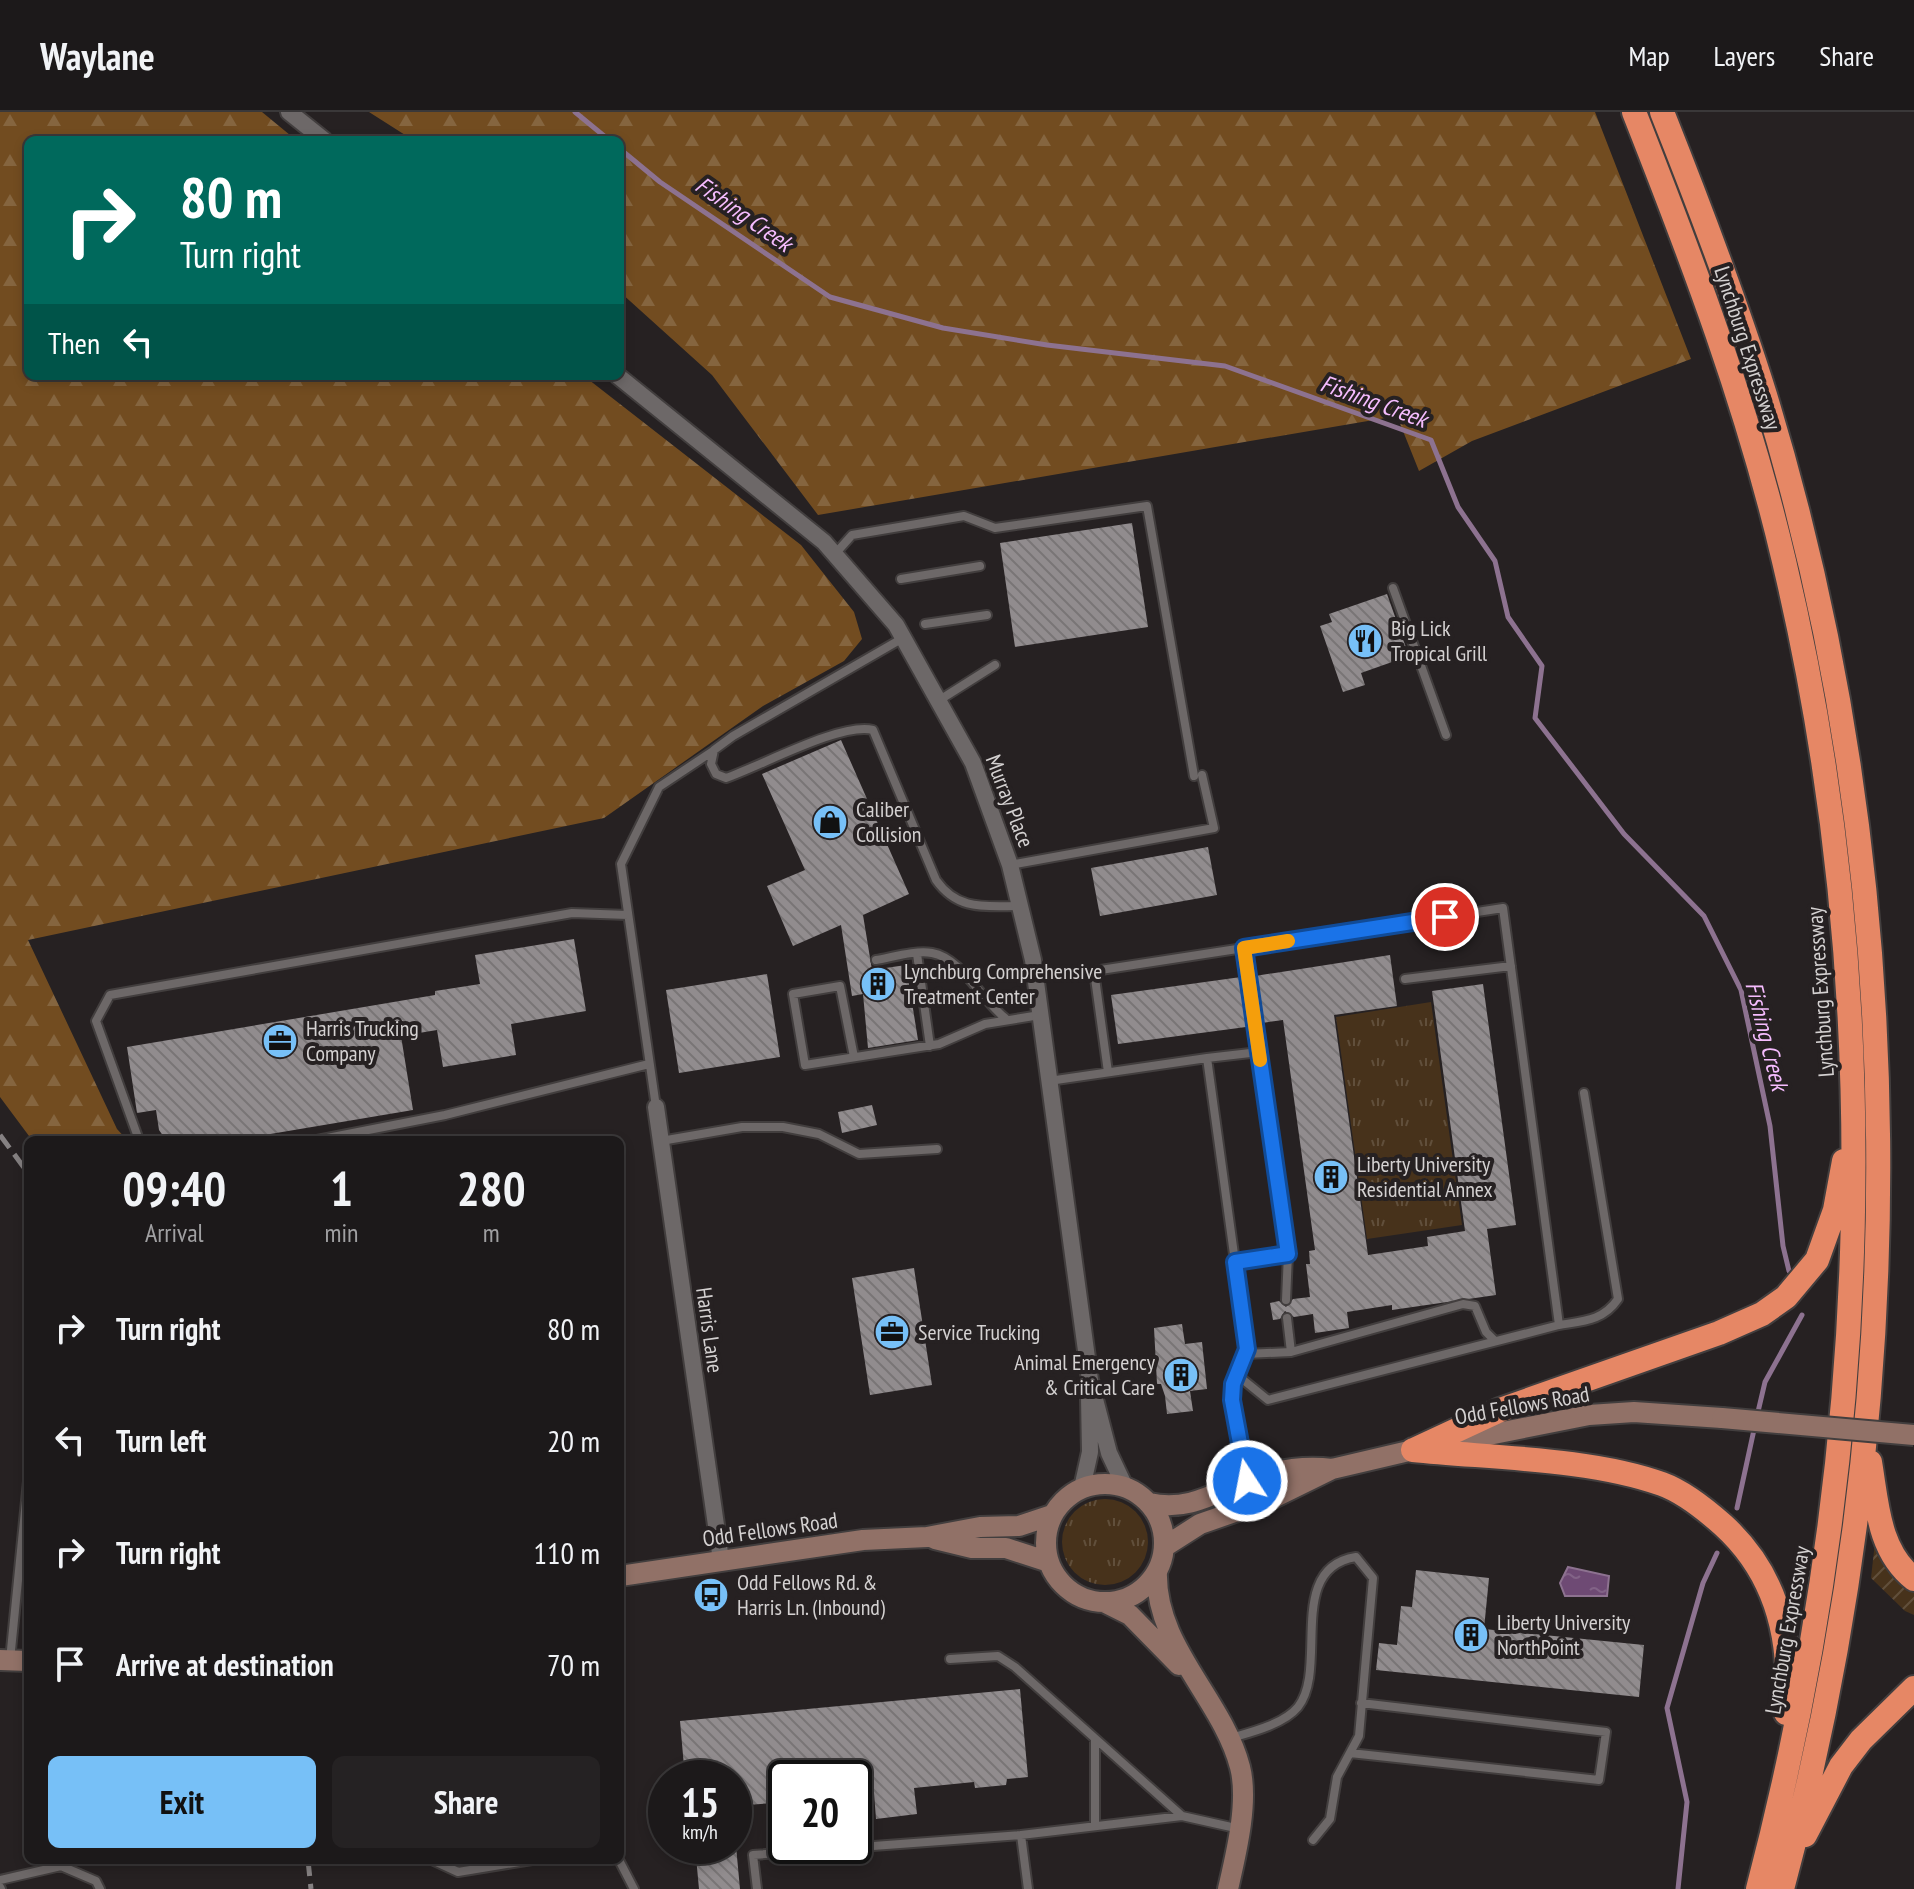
<!DOCTYPE html>
<style>
body{margin:0;font-family:"PT Sans Narrow",sans-serif;background:#252223;color:#f1f3f6;height:100vh;display:flex;flex-direction:column;font-size:30px;white-space:nowrap}
*{box-sizing:border-box;margin:0}
p{font-size:26px;color:#a0a0a2}
.icon{flex:none;width:44px;height:44px;fill:none;stroke:currentColor;stroke-width:2;stroke-linecap:round;stroke-linejoin:round}
.map{position:relative;flex:1;overflow:hidden}
.drawer{position:absolute;left:24px;top:1024px;width:600px;height:728px;display:flex;flex-direction:column;background:#1c191a;border-radius:12px;box-shadow:0 4px 12px #0003,0 0 0 2px #3a3839}
.drawer>*{flex:none}
.banner{position:absolute;left:24px;top:24px;width:600px;height:244px;border-radius:12px;box-shadow:0 4px 12px #0003,0 0 0 2px #3a3839;background:#00695c;color:#fff;overflow:hidden}
.speed{position:absolute;left:648px;top:1648px;display:flex;gap:16px;font-size:40px;font-weight:700;text-align:center}
.speed>*{display:grid;place-content:center;width:104px;height:104px;border-radius:50%;background:#1c191a;box-shadow:0 4px 12px #0003,0 0 0 2px #3a3839;line-height:1}
.speed small{font-size:20px;font-weight:400}
.speed .limit{border:4px solid #111;border-radius:12px;background:#fff;color:#111}
.pin{position:absolute;display:grid;place-items:center;width:68px;height:68px;color:#fff;margin:-34px;border:4px solid #fff;border-radius:50%;box-shadow:0 2px 8px #0007}
.me{position:absolute;width:88px;margin:-44px;rotate:349deg;stroke-linejoin:round;filter:drop-shadow(0 0 6px #0008)}
.turn{display:flex;align-items:center;gap:28px;height:168px;padding:0 24px;font-size:36px}
.turn .icon{width:104px;height:104px;stroke-width:2.5}
.turn b{display:block;font-size:56px;line-height:68px}
.then{display:flex;align-items:center;height:76px;padding:0 24px;background:#0003;gap:16px;font-size:30px}
.eta{display:flex;justify-content:space-evenly;align-items:center;height:136px;text-align:center}
.eta b{font-size:48px;font-weight:700;line-height:56px}
.button{display:flex;gap:16px;margin-top:auto;padding:16px 24px}
.button a{flex:1;height:92px;border-radius:12px;background:#77c0f7;color:#111;font-size:32px;font-weight:700;line-height:92px;text-align:center}
.button a+a{background:#252223;color:#f1f3f6}
ul{padding:0;list-style:none}
li{display:flex;align-items:center;gap:24px;height:112px;padding:0 24px}
li div{flex:1}
li b{display:block;font-size:30px}
li em{font-style:normal}
header{display:flex;align-items:center;gap:48px;box-sizing:border-box;height:112px;padding:0 40px;background:#1c191a;border-bottom:2px solid #3a3839}
header strong{font-size:38px}
nav{display:flex;gap:44px;margin-inline-start:auto;font-size:28px}
.map>svg:first-child{display:block}
.grass{fill:url(#grass-tufts)}
.forest{fill:url(#forest-firs)}
.garden{fill:url(#garden-furrows)}
.water{fill:url(#water-ripples);stroke:#8d7290;stroke-width:2}
.lines{fill:none;stroke-linecap:round;stroke-linejoin:round}
.stream{stroke:#8d7290;stroke-width:5}
.building{fill:url(#building-back-hatch)}
.lane-casing{stroke:#423e3e;stroke-width:12}
.street-casing{stroke:#423e3e;stroke-width:20}
.secondary-casing{stroke:#423e3e;stroke-width:24}
.highway-casing{stroke:#423e3e;stroke-width:28}
.lane{stroke:#6d6868;stroke-width:8}
.street{stroke:#6d6868;stroke-width:16}
.secondary{stroke:#917167;stroke-width:20}
.highway{stroke:#e68765;stroke-width:24}
.rail{stroke:#858182;stroke-width:5;stroke-dasharray:16 8;stroke-linecap:butt}
.secondary-bridge-casing{stroke:#423e3e;stroke-width:24;stroke-linecap:butt}
.secondary-bridge{stroke:#917167;stroke-width:20}
.route-casing{stroke:#114b97;stroke-width:20}
.route{stroke:#1a73e8;stroke-width:14}
.slow{stroke:#f59e0b;stroke-width:14}
.labels{text-anchor:middle;dominant-baseline:central;stroke-width:8;stroke-linejoin:round;paint-order:stroke}
.street-label{font-size:22px;fill:#d4d1d1;stroke:#262122}
.poi-label{font-size:22px;fill:#d4d1d1;stroke:#262122;text-anchor:start}
.water-label{font-size:24px;font-style:italic;fill:#f5bcfe;stroke:#262122}
</style>
<header>
<strong>Waylane</strong>
<nav><a>Map</a><a>Layers</a><a>Share</a></nav>
</header>
<div class="map">
<svg width="1914" height="1777" viewBox="0 0 1914 1777">
<defs>
<pattern id="grass-tufts" width="24" height="20" patternUnits="userSpaceOnUse" patternTransform="scale(2)"><rect width="24" height="20" fill="#47321b"/><path d="M3 7l-1-3M5 7V3M7 7l1-3M15 17l-1-3M17 17v-4M19 17l1-3" fill="none" stroke="#614f3b"/></pattern>
<pattern id="forest-firs" width="22" height="20" patternUnits="userSpaceOnUse" patternTransform="scale(2)"><rect width="22" height="20" fill="#724c20"/><path d="M5 1l3.5 6h-7zM16 11l3.5 6h-7z" fill="#85653f"/></pattern>
<pattern id="garden-furrows" width="10" height="10" patternUnits="userSpaceOnUse" patternTransform="scale(2)"><rect width="10" height="10" fill="#47321b"/><path d="M-1 1l2-2M0 10L10 0M9 11l2-2" fill="none" stroke="#614f3b"/></pattern>
<pattern id="water-ripples" width="26" height="14" patternUnits="userSpaceOnUse" patternTransform="scale(2)"><rect width="26" height="14" fill="#6e4a74"/><path d="M2 4q2-2 4 0t4 0M15 11q2-2 4 0t4 0" fill="none" stroke="#826387"/></pattern>
<pattern id="building-back-hatch" width="6" height="6" patternUnits="userSpaceOnUse" patternTransform="scale(2)"><rect width="6" height="6" fill="#918c8e"/><path d="M-1 5l2 2M0 0l6 6M5-1l2 2" fill="none" stroke="#797576"/></pattern>
</defs>
<rect width="100%" height="100%" fill="#262122"/>
<path class="grass" d="M 1431,890 L 1462,1113 L 1367,1127 L 1336,905 Z
M1062 1430a43 43 0 1 1 86 0a43 43 0 1 1-86 0Z"/>
<path class="forest" d="M 0,0 L 262,0 L 296,28 L 28,28 L 28,264 L 584,264 L 801,433 L 854,500 L 862,527 L 844,549 L 763,594 L 604,706 L 28,828 L 117,1017 L 127,1028 L 32,1028 L 0,985 Z
M 369,0 L 1595,0 L 1691,247 L 1472,329 L 1419,359 L 1397,304 L 818,403 L 712,263 L 620,180 L 620,28 L 413,28 Z"/>
<path class="garden" d="M 1875,1430 L 1914,1479 L 1914,1503 L 1905,1499 L 1871,1466 Z"/>
<path class="water" d="M 1568,1455 L 1609,1464 L 1607,1484 L 1565,1484 L 1560,1471 Z"/>
<g class="lines">
<path class="stream" d="M 575,0 L 609,28
M 620,37 L 660,70 L 830,185 L 943,216 L 1047,233 L 1225,254 L 1431,328 L 1458,395 L 1495,449 L 1508,505 L 1542,554 L 1535,606 L 1624,722 L 1704,804 L 1741,878 L 1770,1014 L 1783,1134 L 1789,1159
M 1757,1304 L 1765,1270 L 1802,1203
M 1737,1396 L 1755,1313
M 1678,1777 L 1687,1690 L 1667,1596 L 1703,1471 L 1717,1441"/>
</g>
<path class="building" d="M 1132,411 L 1148,515 L 1015,535 L 1000,431 Z
M 1387,482 L 1409,544 L 1361,561 L 1365,573 L 1343,580 L 1320,514 L 1332,510 L 1329,502 Z
M 841,628 L 909,782 L 863,803 L 872,858 L 906,853 L 918,928 L 868,936 L 863,882 L 852,884 L 841,813 L 793,834 L 767,774 L 805,758 L 762,662 Z
M 1208,735 L 1217,783 L 1100,804 L 1091,756 Z
M 574,827 L 586,899 L 511,912 L 516,943 L 443,955 L 437,918 L 401,924 L 413,998 L 235,1028 L 166,1028 L 159,1018 L 156,998 L 137,1001 L 127,935 L 435,883 L 435,879 L 480,872 L 475,843 Z
M 1390,843 L 1397,894 L 1334,903 L 1368,1143 L 1428,1134 L 1427,1125 L 1465,1119 L 1432,879 L 1483,872 L 1516,1113 L 1487,1117 L 1496,1183 L 1392,1198 L 1392,1193 L 1347,1200 L 1349,1216 L 1315,1221 L 1313,1202 L 1294,1205 L 1285,1199 L 1280,1207 L 1273,1208 L 1270,1191 L 1279,1189 L 1286,1195 L 1293,1187 L 1310,1185 L 1306,1152 L 1310,1152 L 1309,1139 L 1315,1138 L 1283,908 L 1262,911 L 1255,864 Z
M 767,862 L 780,945 L 679,961 L 666,878 Z
M 1241,865 L 1246,915 L 1118,932 L 1111,883 Z
M 872,993 L 877,1013 L 842,1021 L 838,1000 Z
M 914,1156 L 932,1273 L 870,1283 L 852,1166 Z
M 1182,1212 L 1185,1232 L 1202,1230 L 1207,1277 L 1190,1279 L 1193,1299 L 1167,1302 L 1165,1284 L 1161,1272 L 1157,1272 L 1154,1216 Z
M 1416,1458 L 1489,1466 L 1484,1517 L 1644,1533 L 1639,1585 L 1376,1558 L 1379,1531 L 1397,1533 L 1401,1494 L 1412,1495 Z
M 1020,1577 L 1028,1665 L 1007,1667 L 1006,1673 L 975,1676 L 974,1670 L 914,1676 L 917,1702 L 876,1707 L 874,1681 L 854,1683 L 854,1666 L 786,1666 L 786,1722 L 776,1723 L 773,1691 L 734,1694 L 734,1666 L 685,1666 L 680,1609 Z
M 695,1734 L 736,1734 L 740,1777 L 699,1777 Z"/>
<g class="lines">
<defs>
<path id="lane" d="M 835,442 L 852,423 L 964,404 L 995,416 L 1147,394 L 1194,664
M 901,467 L 980,454
M 1393,476 L 1446,623
M 925,512 L 987,503
M 903,526 L 733,624 L 714,638 L 711,652 L 716,662 L 726,666 C 761,654 841,610 873,618 L 936,768 C 958,799 984,794 1020,794
M 938,589 L 995,553
M 1010,753 L 1214,716 L 1202,663
M 1244,836 L 1288,1142 L 1286,1188
M 917,842 L 930,934
M 876,848 C 893,845 916,838 932,841 C 961,846 981,887 1005,906
M 1405,867 L 1511,854
M 854,945 L 840,874 L 793,882 L 805,953 L 939,932 L 985,912 L 1040,903
M 1207,946 L 1259,940
M 1108,960 L 1094,859 L 1503,796 L 1559,1213 L 1268,1288 L 1236,1262
M 1049,969 L 1207,946 L 1247,1237 L 1233,1272 L 1232,1288 L 1247,1368
M 656,995 L 621,752 L 659,675 L 713,639
M 139,1028 L 96,909 L 110,883 L 572,801 L 628,803
M 317,1028 L 445,1003 L 649,952
M 661,1029 L 742,1015 L 783,1015 L 819,1022 L 859,1042 L 937,1037
M 1235,1150 L 1288,1142
M 1287,1206 L 1291,1240
M 1559,1213 C 1583,1209 1603,1209 1618,1187 L 1584,981
M 1245,1242 L 1291,1240 L 1463,1192 L 1475,1194 L 1486,1220 L 1495,1229
M 950,1547 L 998,1544 L 1015,1555 L 1182,1704
M 10,1548 L 28,1369
M 1231,1626 C 1252,1620 1284,1612 1298,1595 C 1329,1556 1285,1456 1356,1445 L 1373,1466 L 1359,1624 L 1337,1665 L 1330,1707 L 1313,1728
M 1350,1641 L 1599,1668 L 1606,1620 L 1361,1591
M 1095,1714 L 1095,1627
M 1021,1723 L 1028,1777
M 432,1748 L 458,1760 L 532,1748
M 619,1748 L 634,1777
M 0,1768 L 61,1754 L 96,1769 L 100,1777
M 0,1775 L 1,1777
M 757,1777 L 753,1743 L 1021,1723 L 1182,1704 L 1240,1717"/>
<path id="street" d="M 289,0 L 324,28
M 618,264 L 824,430 L 896,513 L 973,651 L 1010,753 L 1033,848 L 1090,1268 L 1109,1341 L 1125,1375
M 656,995 L 721,1448
M 1082,1376 L 1090,1340 L 1089,1285"/>
<path id="secondary" d="M1046 1431a59 59 0 1 1 118 0a59 59 0 1 1-118 0Z
M 1149,1391 C 1184,1399 1208,1385 1240,1371 C 1270,1359 1300,1353 1332,1357
M 935,1427 L 972,1436 L 1006,1436 L 1049,1450
M 1164,1435 L 1200,1412 L 1269,1388 L 1332,1357 L 1413,1338 L 1589,1303 L 1634,1300 L 1722,1306
M 1157,1459 C 1154,1534 1222,1586 1240,1655 C 1249,1690 1236,1742 1228,1777
M 620,1464 L 863,1428 L 927,1425 L 980,1415 L 1019,1414 L 1052,1403
M 1104,1490 L 1130,1503 L 1179,1553
M 0,1548 L 28,1549"/>
<path id="highway" d="M 1634,0 C 1692,147 1748,295 1784,449 C 1888,887 1872,1343 1758,1777
M 1662,0 C 1699,93 1735,187 1765,283 C 1912,765 1914,1291 1782,1777
M 1413,1338 C 1490,1346 1590,1346 1662,1372 C 1684,1380 1705,1397 1723,1413 C 1778,1463 1793,1529 1786,1601
M 1414,1338 L 1500,1298 L 1719,1221 L 1762,1202 L 1786,1185 L 1817,1148 L 1835,1098 L 1844,1049
M 1870,1350 C 1877,1391 1878,1439 1914,1467
M 1805,1723 L 1841,1654 L 1861,1628 L 1914,1576"/>
</defs>
<use href="#lane" class="lane-casing"/>
<use href="#street" class="street-casing"/>
<use href="#secondary" class="secondary-casing"/>
<use href="#highway" class="highway-casing"/>
<use href="#lane" class="lane"/>
<use href="#street" class="street"/>
<use href="#secondary" class="secondary"/>
<use href="#highway" class="highway"/>
<path class="rail" d="M 0,1023 L 28,1061
M 308,1748 L 311,1777"/>
<defs>
<path id="secondary-bridge" d="M 1722,1306 L 1914,1323"/>
</defs>
<use href="#secondary-bridge" class="secondary-bridge-casing"/>
<use href="#secondary-bridge" class="secondary-bridge"/>
</g>
<g class="lines">
<defs>
<path id="route" d="M 1247,1369 L 1232,1288 L 1233,1272 L 1247,1237 L 1235,1150 L 1288,1142 L 1244,836 L 1445,805"/>
</defs>
<use href="#route" class="route-casing"/>
<use href="#route" class="route"/>
<path class="slow" d="M 1260,948 L 1244,836 L 1288,829"/>
</g>
<defs>
<symbol id="restaurant-disc" viewBox="-11 -11 22 22"><circle r="9.5" fill="#77c0f7" stroke="#262122"/><path d="M-5-6h1v4h1v-4h1v4h1v-4h1v5L-1.5 .5V6h-2V.5L-5-1ZM5-6V6H3V1.5H1.5Q1.5-4 5-6Z" fill="#111"/></symbol>
<symbol id="shop-disc" viewBox="-11 -11 22 22"><circle r="9.5" fill="#77c0f7" stroke="#262122"/><path d="M-5-2.5h2.3a2.7 3.5 0 0 1 5.4 0H5L5.5 6h-11ZM-1.5-2.5h3a1.5 2.3 0 0 0-3 0Z" fill="#111"/></symbol>
<symbol id="building-disc" viewBox="-11 -11 22 22"><circle r="9.5" fill="#77c0f7" stroke="#262122"/><path d="M-4-6H4V6H1V3H-1V6H-4ZM-2.5-4.3h1.7v1.8h-1.7ZM.8-4.3h1.7v1.8H.8ZM-2.5-1h1.7V.8h-1.7ZM.8-1h1.7V.8H.8Z" fill="#111"/></symbol>
<symbol id="office-disc" viewBox="-11 -11 22 22"><circle r="9.5" fill="#77c0f7" stroke="#262122"/><path d="M-6-3h4V-5.5h4V-3h4V5H-6ZM-1-4.5V-3h2v-1.5ZM-6 0V1H6V0Z" fill="#111"/></symbol>
<symbol id="bus-disc" viewBox="-11 -11 22 22"><circle r="9.5" fill="#77c0f7" stroke="#262122"/><path d="M-5-6H5V4H4V6H2V4H-2V6H-4V4H-5ZM-3.5-4V0h7V-4ZM-3.5 1.2v1.5H-2V1.2ZM2 1.2v1.5H3.5V1.2Z" fill="#111"/></symbol>
</defs>
<g fill-rule="evenodd">
<use href="#restaurant-disc" x="1345" y="509" width="40" height="40"/>
<use href="#shop-disc" x="810" y="690" width="40" height="40"/>
<use href="#building-disc" x="858" y="852" width="40" height="40"/>
<use href="#office-disc" x="260" y="909" width="40" height="40"/>
<use href="#building-disc" x="1311" y="1045" width="40" height="40"/>
<use href="#office-disc" x="872" y="1200" width="40" height="40"/>
<use href="#building-disc" x="1161" y="1243" width="40" height="40"/>
<use href="#bus-disc" x="691" y="1463" width="40" height="40"/>
<use href="#building-disc" x="1451" y="1503" width="40" height="40"/>
</g>
<g class="labels">
<g class="street-label">
<text transform="translate(1748 236) rotate(72)">Lynchburg Expressway</text>
<text transform="translate(1010 689) rotate(69)">Murray Place</text>
<text transform="translate(1820 880) rotate(-94)">Lynchburg Expressway</text>
<text transform="translate(710 1218) rotate(82)">Harris Lane</text>
<text transform="translate(1522 1293) rotate(-10)">Odd Fellows Road</text>
<text transform="translate(770 1417) rotate(-8)">Odd Fellows Road</text>
<text transform="translate(1787 1518) rotate(-80)">Lynchburg Expressway</text>
</g>
<g class="poi-label">
<text x="1391" y="516">Big Lick<tspan x="1391" dy="25">Tropical Grill</tspan></text>
<text x="856" y="697">Caliber<tspan x="856" dy="25">Collision</tspan></text>
<text x="904" y="859">Lynchburg Comprehensive<tspan x="904" dy="25">Treatment Center</tspan></text>
<text x="306" y="916">Harris Trucking<tspan x="306" dy="25">Company</tspan></text>
<text x="1357" y="1052">Liberty University<tspan x="1357" dy="25">Residential Annex</tspan></text>
<text x="918" y="1220">Service Trucking</text>
<text x="1155" y="1250" text-anchor="end">Animal Emergency<tspan x="1155" dy="25">&amp; Critical Care</tspan></text>
<text x="737" y="1470">Odd Fellows Rd. &amp;<tspan x="737" dy="25">Harris Ln. (Inbound)</tspan></text>
<text x="1497" y="1510">Liberty University<tspan x="1497" dy="25">NorthPoint</tspan></text>
</g>
<g class="water-label">
<text transform="translate(744 102) rotate(35)">Fishing Creek</text>
<text transform="translate(1374 289) rotate(20)">Fishing Creek</text>
<text transform="translate(1767 924) rotate(76)">Fishing Creek</text>
</g>
</g>
</svg>
<div class="speed"><div>15<small>km/h</small></div><div class="limit">20</div></div>
<div class="pin" style="left:1445px;top:805px;background:#d93025"><svg class="icon" aria-label="arrive" viewBox="0 0 24 24"><path d="M6 21V4h12l-3 4 3 4H6"/></svg></div>
<svg class="me" style="left:1247px;top:1369px" viewBox="-20 -20 40 40"><circle r="17" fill="#1a73e8" stroke="#fff" stroke-width="3"/><path d="M0-11L8 9 0 5-8 9z" fill="#fff"/></svg>
<div class="banner">
<div class="turn"><svg class="icon" aria-label="right" viewBox="0 0 24 24"><path d="M7 20v-9h11M14 6l5 5-5 5"/></svg><div><b>80 m</b>Turn right</div></div>
<div class="then">Then<svg class="icon" aria-label="left" viewBox="0 0 24 24"><path d="M17 20v-9H6M10 6l-5 5 5 5"/></svg></div>
</div>
<section class="drawer">
<div class="eta">
<div><b>09:40</b><p>Arrival</p></div>
<div><b>1</b><p>min</p></div>
<div><b>280</b><p>m</p></div>
</div>
<ul>
<li><svg class="icon" aria-label="right" viewBox="0 0 24 24"><path d="M7 20v-9h11M14 6l5 5-5 5"/></svg><div><b>Turn right</b></div><em>80 m</em></li>
<li><svg class="icon" aria-label="left" viewBox="0 0 24 24"><path d="M17 20v-9H6M10 6l-5 5 5 5"/></svg><div><b>Turn left</b></div><em>20 m</em></li>
<li><svg class="icon" aria-label="right" viewBox="0 0 24 24"><path d="M7 20v-9h11M14 6l5 5-5 5"/></svg><div><b>Turn right</b></div><em>110 m</em></li>
<li><svg class="icon" aria-label="arrive" viewBox="0 0 24 24"><path d="M6 21V4h12l-3 4 3 4H6"/></svg><div><b>Arrive at destination</b></div><em>70 m</em></li>
</ul>
<div class="button"><a>Exit</a><a>Share</a></div>
</section>
</div>
